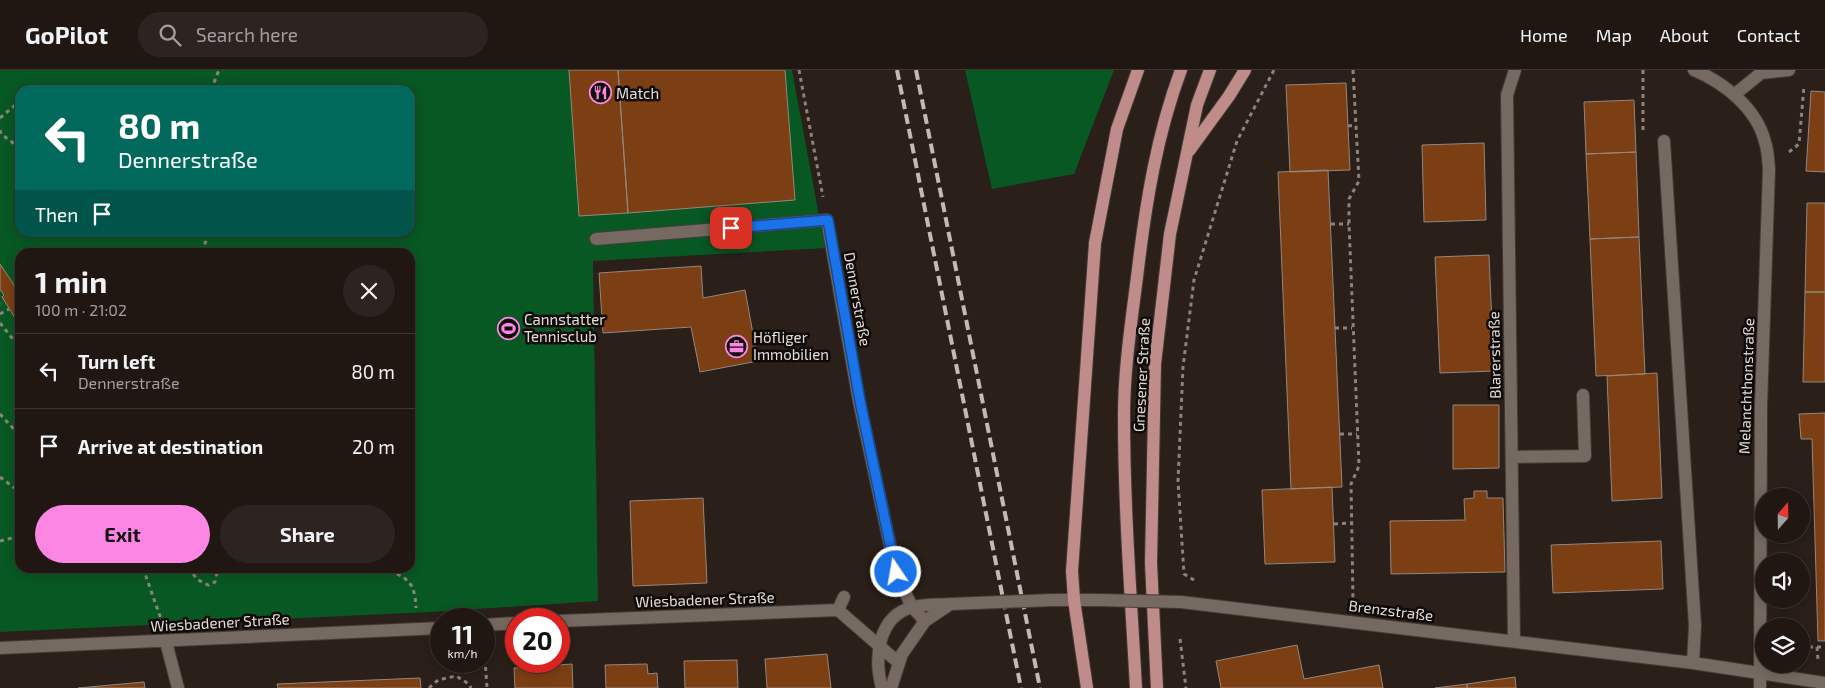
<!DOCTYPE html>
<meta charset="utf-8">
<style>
body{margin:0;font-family:"Exo 2",sans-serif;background:#2d2421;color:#f1f3f6;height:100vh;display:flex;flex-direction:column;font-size:19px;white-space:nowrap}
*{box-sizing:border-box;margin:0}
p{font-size:16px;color:#a29fa0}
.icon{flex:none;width:28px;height:28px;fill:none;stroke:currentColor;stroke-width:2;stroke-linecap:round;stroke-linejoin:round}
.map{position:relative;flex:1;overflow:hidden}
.sheet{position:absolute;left:15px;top:178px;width:400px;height:325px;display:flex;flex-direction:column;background:#201713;border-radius:15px;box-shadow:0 2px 12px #0003,0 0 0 1px #3d3633}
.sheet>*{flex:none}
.top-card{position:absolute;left:15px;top:15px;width:400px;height:152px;border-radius:15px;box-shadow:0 2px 12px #0003,0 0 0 1px #3d3633;background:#00695c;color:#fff;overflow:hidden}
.needle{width:32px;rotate:20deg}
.buttons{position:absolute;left:1755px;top:418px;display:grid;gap:10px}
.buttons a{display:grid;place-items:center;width:55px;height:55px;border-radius:50%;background:#201713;box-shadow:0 2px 12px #0003,0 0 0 1px #3d3633;font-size:25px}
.speed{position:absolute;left:430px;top:538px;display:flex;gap:10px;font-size:25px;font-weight:700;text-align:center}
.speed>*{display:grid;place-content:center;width:65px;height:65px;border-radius:50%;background:#201713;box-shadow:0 2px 12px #0003,0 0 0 1px #3d3633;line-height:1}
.speed small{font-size:12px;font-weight:400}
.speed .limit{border:8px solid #d22;background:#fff;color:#111}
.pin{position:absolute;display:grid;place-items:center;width:42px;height:42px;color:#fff;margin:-21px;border-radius:10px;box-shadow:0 2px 8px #0006}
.me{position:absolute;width:55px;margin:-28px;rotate:348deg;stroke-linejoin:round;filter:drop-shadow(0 0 4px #0008)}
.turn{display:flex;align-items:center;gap:18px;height:105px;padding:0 20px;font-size:22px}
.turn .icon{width:65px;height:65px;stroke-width:2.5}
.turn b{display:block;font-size:35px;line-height:42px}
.then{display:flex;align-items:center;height:48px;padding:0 20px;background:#0003;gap:10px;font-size:19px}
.round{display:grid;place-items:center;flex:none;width:52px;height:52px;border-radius:26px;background:#2d2421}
.overview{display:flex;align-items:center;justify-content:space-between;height:85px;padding:0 20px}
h1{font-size:30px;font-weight:700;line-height:38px}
.button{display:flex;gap:10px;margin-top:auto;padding:10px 20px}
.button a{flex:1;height:58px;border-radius:30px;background:#fc86e4;color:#111;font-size:20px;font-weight:700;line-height:58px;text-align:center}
.button a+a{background:#2d2421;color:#f1f3f6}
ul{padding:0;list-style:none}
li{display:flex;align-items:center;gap:15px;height:75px;padding:0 20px;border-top:1px solid #3d3633}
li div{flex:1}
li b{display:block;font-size:19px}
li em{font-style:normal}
header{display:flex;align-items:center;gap:30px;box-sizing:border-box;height:70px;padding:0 25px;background:#201713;border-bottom:1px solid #3d3633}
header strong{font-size:24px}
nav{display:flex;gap:28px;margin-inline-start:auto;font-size:18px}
.search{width:350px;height:45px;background:#2d2421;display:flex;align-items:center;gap:12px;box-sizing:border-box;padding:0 18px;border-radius:28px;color:#a29fa0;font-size:19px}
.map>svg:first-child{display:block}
.green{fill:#085823;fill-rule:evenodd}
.building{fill:#7b3f13;stroke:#94877f}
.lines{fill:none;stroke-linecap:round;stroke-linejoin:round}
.minor-casing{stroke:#443c38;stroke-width:14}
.major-casing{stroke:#443c38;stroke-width:14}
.path{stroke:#8c837e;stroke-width:3;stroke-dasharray:4 4;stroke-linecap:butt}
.minor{stroke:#766961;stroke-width:12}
.major{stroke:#c08c8a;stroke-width:12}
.rail{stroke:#c2bab5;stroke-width:4;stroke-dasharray:10 5;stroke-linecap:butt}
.minor-bridge-casing{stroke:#443c38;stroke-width:14;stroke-linecap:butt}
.minor-bridge{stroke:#766961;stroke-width:12}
.route-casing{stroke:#114b97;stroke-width:12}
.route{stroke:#1a73e8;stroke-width:9}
.labels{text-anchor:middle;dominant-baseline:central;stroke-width:5;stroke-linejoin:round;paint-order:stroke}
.poi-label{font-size:15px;fill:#e4dcd8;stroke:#0f0a08;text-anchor:start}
.street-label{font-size:15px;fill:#e4dcd8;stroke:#0f0a08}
</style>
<header>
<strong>GoPilot</strong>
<div class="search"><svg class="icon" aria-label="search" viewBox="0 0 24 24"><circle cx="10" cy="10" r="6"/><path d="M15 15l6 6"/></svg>Search here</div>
<nav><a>Home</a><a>Map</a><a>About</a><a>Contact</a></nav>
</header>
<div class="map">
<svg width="1825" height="618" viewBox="0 0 1825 618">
<rect width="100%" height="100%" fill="#2a1f19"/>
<path class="green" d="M 0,0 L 792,0 L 825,178 L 593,191 L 598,531 L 430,542 L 0,562 ZM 20,20 L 410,20 L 410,162 L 20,162 ZM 20,182 L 410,182 L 410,498 L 20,498 Z
M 965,0 L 1114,0 L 1074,104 L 992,119 Z"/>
<path class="building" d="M 569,0 L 618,0 L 628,143 L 579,146 Z
M 618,0 L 785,0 L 795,130 L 628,143 Z
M 1346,13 L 1350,100 L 1290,102 L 1286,15 Z
M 1811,21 L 1825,22 L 1825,102 L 1806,101 Z
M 1634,30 L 1636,82 L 1586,84 L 1584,32 Z
M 1484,73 L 1486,150 L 1424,152 L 1422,75 Z
M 1636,82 L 1639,167 L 1590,169 L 1586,84 Z
M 1328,100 L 1342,417 L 1291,419 L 1278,102 Z
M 1807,133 L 1825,133 L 1825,222 L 1805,222 Z
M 1639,167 L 1645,304 L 1596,306 L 1590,169 Z
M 1489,185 L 1494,301 L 1440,303 L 1435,187 Z
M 0,194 L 16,218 L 20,215 L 20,249 L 17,251 L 2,227 L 4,225 L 0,219 Z
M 701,196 L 703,228 L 745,220 L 758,291 L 700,302 L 691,257 L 603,263 L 599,203 Z
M 1805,222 L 1825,222 L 1825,312 L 1803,312 Z
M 1657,303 L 1662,428 L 1612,431 L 1607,306 Z
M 1453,335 L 1499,335 L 1499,398 L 1453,399 Z
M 1825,343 L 1825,571 L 1818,571 L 1812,369 L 1801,369 L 1799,344 Z
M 1332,417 L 1335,492 L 1265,494 L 1262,420 Z
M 1474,421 L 1487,421 L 1487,428 L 1503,428 L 1505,502 L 1391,504 L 1390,451 L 1465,450 L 1464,429 L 1474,428 Z
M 703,428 L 707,513 L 633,516 L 630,431 Z
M 1661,471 L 1663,519 L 1553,523 L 1551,475 Z
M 1297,575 L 1304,609 L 1379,595 L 1383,618 L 1221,618 L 1216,591 Z
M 827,584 L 831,618 L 767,618 L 765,589 Z
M 737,590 L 738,618 L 685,618 L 684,591 Z
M 572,594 L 573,618 L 515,618 L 514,598 Z
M 647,594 L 648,604 L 657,603 L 658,618 L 606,618 L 605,595 Z
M 1515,607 L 1516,618 L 1467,618 L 1467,614 Z
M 420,608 L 421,618 L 278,618 L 277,614 Z
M 144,612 L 145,618 L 78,618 Z
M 1467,614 L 1467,618 L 1435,618 Z"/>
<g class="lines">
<defs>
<path id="minor" d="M 1694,0 C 1725,13 1757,39 1765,72 C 1768,80 1768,90 1769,99 L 1761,336 L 1760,618
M 1734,25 L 1761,3 L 1789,0
M 1664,71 L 1695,556 L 1693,593
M 596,169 L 827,150 L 859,331 L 896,503 L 912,537 L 925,551
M 1512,387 L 1585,386 L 1583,325
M 1052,530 L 1099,530
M 1181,532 L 1693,593 L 1825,613
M 838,540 L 899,593
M 559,551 L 838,540 L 844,527
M 484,555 L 516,553
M 1514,571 L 1507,25 L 1515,0
M 166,572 L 178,618
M 0,578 L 441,558
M 882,618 C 874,589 877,546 913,537 C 925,534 939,535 951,534
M 891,618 L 902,584 L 925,551 L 949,535"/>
<path id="major" d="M 1189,81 L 1229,26 L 1245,0
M 1087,618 L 1074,530 L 1072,501 L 1095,173 L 1117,59 L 1138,0
M 1136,618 C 1131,528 1124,437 1124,346 C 1124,297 1132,248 1138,199 C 1146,132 1157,64 1181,0
M 1157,618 L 1151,493 L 1155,294 L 1170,164 L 1197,35 L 1210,0"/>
</defs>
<use href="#minor" class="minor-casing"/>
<use href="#major" class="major-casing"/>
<path class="path" d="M 799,0 L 823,127
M 1353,0 L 1359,111 L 1349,129 L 1349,154 L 1359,396 L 1351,414 L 1353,530
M 1643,0 L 1643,60
M 211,20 L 219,0
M 0,48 L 20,31
M 1348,56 L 1356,55
M 0,60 L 1,64 L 20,78
M 1789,82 L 1799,74 L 1804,16
M 1331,154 L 1349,154
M 202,182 L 209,162
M 0,244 L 9,239
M 0,253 L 20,278
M 1335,258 L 1352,258
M 0,344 L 20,366
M 1340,364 L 1357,364
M 0,407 L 20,422
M 1334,454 L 1352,453
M 0,471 L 20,466
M 72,498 L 74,504
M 143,498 L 161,549
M 188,498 L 198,510 L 208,515 L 215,512 L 218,498
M 382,498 C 406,507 415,510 416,538
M 1194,510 L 1184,504 L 1178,411 L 1183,297 L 1194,210 L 1237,71 L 1274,0
M 1180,569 L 1186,618
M 1801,577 L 1825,577
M 1817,577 L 1818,590
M 485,589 L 487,618
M 429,618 L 438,610 L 456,606 L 469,614 L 471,618"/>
<use href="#minor" class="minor"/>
<use href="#major" class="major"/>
<path class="rail" d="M 897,0 L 1021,618
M 916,0 L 1040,618"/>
<defs>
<path id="minor-bridge" d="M 1099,530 L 1181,532
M 951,534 L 1052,530"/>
</defs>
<use href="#minor-bridge" class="minor-bridge-casing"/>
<use href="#minor-bridge" class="minor-bridge"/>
</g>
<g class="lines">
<defs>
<path id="route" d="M 731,158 L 828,150 L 860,331 L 896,502"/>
</defs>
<use href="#route" class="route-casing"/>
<use href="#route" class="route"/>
</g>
<defs>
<symbol id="restaurant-ring" viewBox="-11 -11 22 22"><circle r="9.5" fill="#0f0a08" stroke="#fc86e4" stroke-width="1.5"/><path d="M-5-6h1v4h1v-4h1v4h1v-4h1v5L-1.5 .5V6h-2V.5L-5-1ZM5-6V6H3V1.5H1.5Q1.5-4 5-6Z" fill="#fc86e4"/></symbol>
<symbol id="stadium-ring" viewBox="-11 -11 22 22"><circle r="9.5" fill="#0f0a08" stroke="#fc86e4" stroke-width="1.5"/><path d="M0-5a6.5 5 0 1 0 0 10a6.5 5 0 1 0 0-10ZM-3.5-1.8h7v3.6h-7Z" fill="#fc86e4"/></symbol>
<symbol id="office-ring" viewBox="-11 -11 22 22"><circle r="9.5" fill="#0f0a08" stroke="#fc86e4" stroke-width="1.5"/><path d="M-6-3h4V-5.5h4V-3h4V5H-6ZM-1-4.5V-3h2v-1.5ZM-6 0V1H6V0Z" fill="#fc86e4"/></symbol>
</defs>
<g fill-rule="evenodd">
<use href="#restaurant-ring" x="588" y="10" width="25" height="25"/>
<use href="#stadium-ring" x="496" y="246" width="25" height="25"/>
<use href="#office-ring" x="724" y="264" width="25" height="25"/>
</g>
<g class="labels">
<g class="poi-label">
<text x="616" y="23">Match</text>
<text x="524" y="249">Cannstatter<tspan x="524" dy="17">Tennisclub</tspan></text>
<text x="753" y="267">Höfliger<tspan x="753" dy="17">Immobilien</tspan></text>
</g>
<g class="street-label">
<text transform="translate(858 229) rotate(80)">Dennerstraße</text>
<text transform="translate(1494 285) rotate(-91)">Blarerstraße</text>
<text transform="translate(1141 305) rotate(-87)">Gnesener Straße</text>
<text transform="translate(1746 316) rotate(-88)">Melanchthonstraße</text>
<text transform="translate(705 529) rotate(-2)">Wiesbadener Straße</text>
<text transform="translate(1391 540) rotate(7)">Brenzstraße</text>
<text transform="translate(220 552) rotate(-3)">Wiesbadener Straße</text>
</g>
</g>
</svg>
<div class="buttons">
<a><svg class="needle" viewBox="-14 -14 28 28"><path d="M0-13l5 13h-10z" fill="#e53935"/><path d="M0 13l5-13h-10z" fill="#a29fa0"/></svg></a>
<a><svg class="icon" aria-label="sound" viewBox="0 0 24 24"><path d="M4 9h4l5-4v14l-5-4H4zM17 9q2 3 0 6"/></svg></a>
<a><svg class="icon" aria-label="layers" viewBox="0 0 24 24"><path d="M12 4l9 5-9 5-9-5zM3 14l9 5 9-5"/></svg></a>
</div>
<div class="speed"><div>11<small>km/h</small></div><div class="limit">20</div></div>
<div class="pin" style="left:731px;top:158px;background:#d93025"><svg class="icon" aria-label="arrive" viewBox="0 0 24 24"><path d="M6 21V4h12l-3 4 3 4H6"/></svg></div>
<svg class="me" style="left:896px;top:502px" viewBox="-20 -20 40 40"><circle r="17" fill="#1a73e8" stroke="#fff" stroke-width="3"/><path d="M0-11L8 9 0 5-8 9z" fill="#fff"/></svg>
<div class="top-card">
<div class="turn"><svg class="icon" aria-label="left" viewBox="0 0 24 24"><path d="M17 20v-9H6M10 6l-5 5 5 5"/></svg><div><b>80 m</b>Dennerstraße</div></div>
<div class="then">Then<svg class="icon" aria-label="arrive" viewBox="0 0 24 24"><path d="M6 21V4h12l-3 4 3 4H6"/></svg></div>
</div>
<section class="sheet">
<div class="overview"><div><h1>1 min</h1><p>100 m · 21:02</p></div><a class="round"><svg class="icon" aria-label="close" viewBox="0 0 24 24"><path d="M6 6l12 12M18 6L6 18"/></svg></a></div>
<ul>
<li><svg class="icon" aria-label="left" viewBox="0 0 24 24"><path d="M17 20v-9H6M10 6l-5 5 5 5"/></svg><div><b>Turn left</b><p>Dennerstraße</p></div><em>80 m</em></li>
<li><svg class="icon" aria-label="arrive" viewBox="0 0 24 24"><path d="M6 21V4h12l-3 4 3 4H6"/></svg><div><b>Arrive at destination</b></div><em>20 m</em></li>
</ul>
<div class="button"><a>Exit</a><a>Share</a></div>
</section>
</div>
